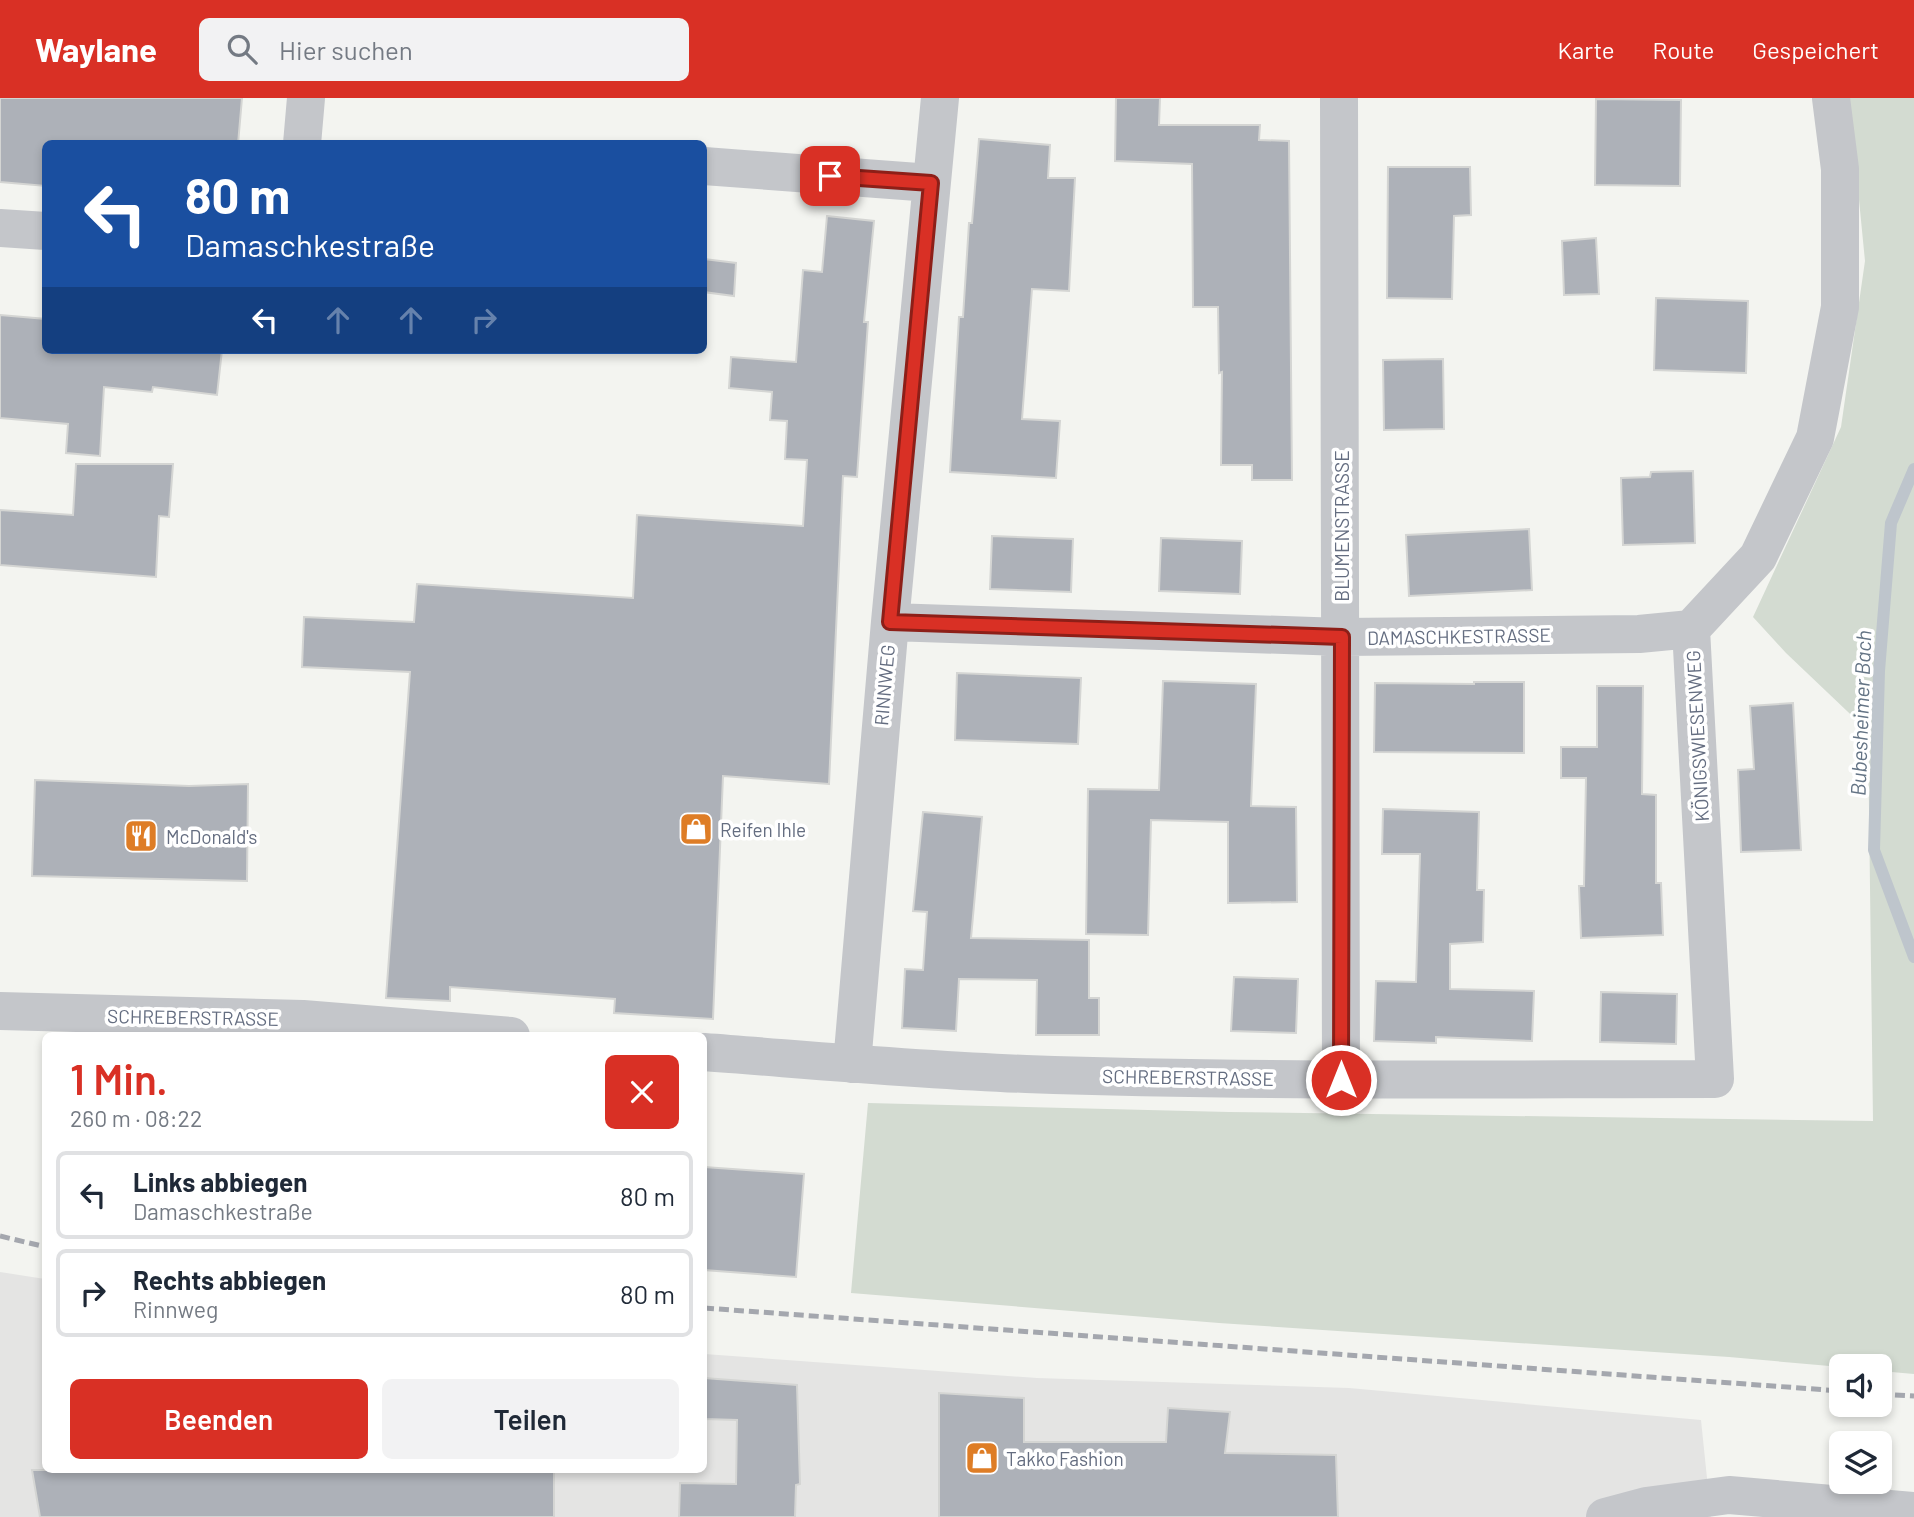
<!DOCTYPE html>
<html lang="de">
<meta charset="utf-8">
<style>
body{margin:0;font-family:Barlow,sans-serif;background:#f2f2f3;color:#1f2937;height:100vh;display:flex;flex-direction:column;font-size:26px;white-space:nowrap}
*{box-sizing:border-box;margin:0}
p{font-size:23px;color:#747a83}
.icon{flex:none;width:38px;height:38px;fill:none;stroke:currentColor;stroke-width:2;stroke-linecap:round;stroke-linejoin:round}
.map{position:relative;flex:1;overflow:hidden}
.sheet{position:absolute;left:42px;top:934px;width:665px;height:441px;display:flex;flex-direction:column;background:#fff;border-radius:10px;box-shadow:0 4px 10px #0003}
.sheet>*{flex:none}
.top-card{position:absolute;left:42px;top:42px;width:665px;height:214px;border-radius:10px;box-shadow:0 4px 10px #0003;background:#1a4fa0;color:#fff;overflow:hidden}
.controls{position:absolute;left:1829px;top:1256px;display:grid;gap:14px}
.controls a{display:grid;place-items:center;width:63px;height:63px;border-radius:10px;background:#fff;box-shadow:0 4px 10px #0003;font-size:35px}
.pin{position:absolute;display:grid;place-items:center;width:60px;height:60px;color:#fff;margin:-30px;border-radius:14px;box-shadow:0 4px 10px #0006}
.me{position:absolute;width:77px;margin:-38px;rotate:0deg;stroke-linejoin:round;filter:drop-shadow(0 0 5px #0008)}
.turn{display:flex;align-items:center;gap:24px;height:147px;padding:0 28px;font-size:32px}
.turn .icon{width:91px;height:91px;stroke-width:2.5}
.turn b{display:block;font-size:49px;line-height:60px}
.lanes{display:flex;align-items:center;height:66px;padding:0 28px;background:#0003;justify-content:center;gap:35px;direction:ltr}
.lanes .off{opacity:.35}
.round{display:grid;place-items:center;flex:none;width:74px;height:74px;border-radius:10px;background:#f2f2f3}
.headline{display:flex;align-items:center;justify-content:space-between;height:119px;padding:0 28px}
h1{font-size:42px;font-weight:600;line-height:52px;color:#d93025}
.action{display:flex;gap:14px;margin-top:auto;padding:14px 28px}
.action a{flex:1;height:80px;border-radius:10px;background:#d93025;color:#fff;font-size:28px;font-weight:600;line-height:80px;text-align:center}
.action a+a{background:#f2f2f3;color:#1f2937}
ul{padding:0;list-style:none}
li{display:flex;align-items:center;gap:21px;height:88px;margin:0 14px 10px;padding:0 14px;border:4px solid #e0e1e3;border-radius:10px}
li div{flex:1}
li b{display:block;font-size:26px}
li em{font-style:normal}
header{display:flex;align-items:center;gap:42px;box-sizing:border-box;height:98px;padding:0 35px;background:#d93025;color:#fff}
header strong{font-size:33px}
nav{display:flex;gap:38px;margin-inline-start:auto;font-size:24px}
.search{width:490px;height:63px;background:#f2f2f3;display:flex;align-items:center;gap:18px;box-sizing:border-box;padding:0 24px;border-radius:10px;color:#747a83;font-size:26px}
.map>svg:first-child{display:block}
.built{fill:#e4e4e3}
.green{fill:#d3dbd1}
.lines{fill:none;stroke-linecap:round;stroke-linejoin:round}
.stream{stroke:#bec5cc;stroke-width:12}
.building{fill:#adb1b8;stroke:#d4d5d3;stroke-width:2}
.minor{stroke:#c4c6ca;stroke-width:38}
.rail{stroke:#a4a7ae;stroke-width:5;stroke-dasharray:10 5;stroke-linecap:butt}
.route-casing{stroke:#8d1f18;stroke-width:18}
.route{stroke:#d93025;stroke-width:12}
.labels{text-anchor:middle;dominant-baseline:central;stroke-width:7;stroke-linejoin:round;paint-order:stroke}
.street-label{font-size:19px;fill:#646d80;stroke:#fff}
.poi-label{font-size:19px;fill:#646d80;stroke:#fff;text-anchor:start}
.water-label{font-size:21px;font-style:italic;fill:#647485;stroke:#fff}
</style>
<header>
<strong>Waylane</strong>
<div class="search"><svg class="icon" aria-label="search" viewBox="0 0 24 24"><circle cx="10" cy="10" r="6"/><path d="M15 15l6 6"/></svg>Hier suchen</div>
<nav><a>Karte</a><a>Route</a><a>Gespeichert</a></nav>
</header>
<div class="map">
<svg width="1914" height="1419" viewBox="0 0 1914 1419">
<rect width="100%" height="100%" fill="#f3f4f0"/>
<path class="built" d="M 0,1174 L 45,1181 L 46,1372 L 704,1372 L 704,1256 L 1037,1280 L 1349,1290 L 1701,1322 L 1711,1419 L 0,1419 Z"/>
<path class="green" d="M 1849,0 L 1914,0 L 1914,1276 L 1880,1273 L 1880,1269 L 1841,1269 L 1729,1259 L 1219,1225 L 851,1195 L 868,1005 L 1229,1014 L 1873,1023 L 1868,633 L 1786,555 L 1753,519 L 1841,329 L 1865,163 Z"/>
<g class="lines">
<path class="stream" d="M 1914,371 L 1891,425 L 1879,573 L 1874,752 L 1914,859"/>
</g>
<path class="building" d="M 0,0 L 242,0 L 238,46 L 46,46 L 46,88 L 0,84 Z
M 1116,0 L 1160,0 L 1159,27 L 1260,27 L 1259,42 L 1289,43 L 1292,382 L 1252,382 L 1252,367 L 1221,367 L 1222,274 L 1219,275 L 1218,209 L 1193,209 L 1192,66 L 1115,63 Z
M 1596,1 L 1681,2 L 1680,88 L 1595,87 Z
M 979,41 L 1050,47 L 1048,80 L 1075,80 L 1069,193 L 1032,191 L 1022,321 L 1060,323 L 1056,380 L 950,374 L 959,219 L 963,219 L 969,125 L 972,125 Z
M 1388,69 L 1470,69 L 1471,117 L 1454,118 L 1452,201 L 1387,200 Z
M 827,118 L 874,123 L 864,224 L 868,224 L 857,379 L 843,378 L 829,686 L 723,678 L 713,921 L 614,915 L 615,901 L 450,889 L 450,903 L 386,900 L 410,574 L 302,569 L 304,519 L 414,524 L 417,486 L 633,500 L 637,417 L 803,428 L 807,362 L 785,361 L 787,323 L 770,322 L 772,294 L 729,290 L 731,259 L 796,264 L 803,172 L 822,174 Z
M 1596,140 L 1599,196 L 1564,197 L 1562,143 Z
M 704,161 L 736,165 L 734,198 L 704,194 Z
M 1656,200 L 1748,203 L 1746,275 L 1654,272 Z
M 0,217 L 46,221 L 46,252 L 222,252 L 217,297 L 153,289 L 152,294 L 104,289 L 100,358 L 66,355 L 68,326 L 0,320 Z
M 1443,261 L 1444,331 L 1384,332 L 1383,262 Z
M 76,366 L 173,366 L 169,419 L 159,418 L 156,479 L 0,467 L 0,412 L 73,417 Z
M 1693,373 L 1695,445 L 1623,447 L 1621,380 L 1650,379 L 1651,374 Z
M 1529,431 L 1532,492 L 1409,498 L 1406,437 Z
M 992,438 L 1073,441 L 1071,494 L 990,491 Z
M 1161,440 L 1242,443 L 1240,496 L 1159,493 Z
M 957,575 L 1081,580 L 1078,646 L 955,642 Z
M 1163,583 L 1256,586 L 1251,708 L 1296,709 L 1297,804 L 1228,805 L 1228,724 L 1151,722 L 1148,837 L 1086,836 L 1088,691 L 1159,692 Z
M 1474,584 L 1524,584 L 1524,655 L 1374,654 L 1375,585 L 1474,586 Z
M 1597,588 L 1643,588 L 1642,696 L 1656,697 L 1656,785 L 1661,785 L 1663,837 L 1581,840 L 1579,788 L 1584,788 L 1586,680 L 1561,680 L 1561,649 L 1597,649 Z
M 1793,605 L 1801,752 L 1741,754 L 1738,672 L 1754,671 L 1750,608 Z
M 35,682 L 189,688 L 248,686 L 247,783 L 32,778 Z
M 1383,711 L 1479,714 L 1477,792 L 1484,792 L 1483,844 L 1450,846 L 1450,891 L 1534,893 L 1532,943 L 1436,939 L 1436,945 L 1374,943 L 1376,883 L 1416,884 L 1420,756 L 1382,756 Z
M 923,714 L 982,719 L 971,840 L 1089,842 L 1089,900 L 1099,900 L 1099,937 L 1036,937 L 1037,882 L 959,881 L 956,933 L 902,930 L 905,871 L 923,872 L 927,814 L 913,813 Z
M 1234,879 L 1298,881 L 1296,935 L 1231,933 Z
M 1601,894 L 1677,896 L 1676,946 L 1600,944 Z
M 704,1069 L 804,1076 L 796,1179 L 704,1172 Z
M 704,1280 L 797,1287 L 800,1386 L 796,1387 L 795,1419 L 679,1419 L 680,1385 L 736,1386 L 737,1322 L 704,1321 Z
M 939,1295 L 1024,1300 L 1024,1344 L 1166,1344 L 1168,1310 L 1230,1314 L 1225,1355 L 1336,1357 L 1338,1419 L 939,1419 Z
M 32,1372 L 554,1372 L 554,1419 L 40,1419 Z"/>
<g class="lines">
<path class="minor" d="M 1339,0 L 1341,982
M 302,46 L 306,0
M 704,68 L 931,85
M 0,130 L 46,133
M 890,524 L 1342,539 L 1639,536 L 1691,531
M 0,913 L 303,921 L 511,938
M 704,954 C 811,962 918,972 1026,976 C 1256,984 1485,981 1715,981 L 1691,531 L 1758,459 L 1815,340 L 1840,209 L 1840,71 L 1831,0
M 852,966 L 890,524 L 940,0
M 1605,1419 L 1646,1408 L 1729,1397 L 1914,1413"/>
<path class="rail" d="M 0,1138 L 46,1149
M 704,1210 L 1841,1293
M 1880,1296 L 1914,1298"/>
</g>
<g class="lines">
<defs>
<path id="route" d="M 830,78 L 931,85 L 890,524 L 1342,539 L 1341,982"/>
</defs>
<use href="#route" class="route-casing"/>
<use href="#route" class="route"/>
</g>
<defs>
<symbol id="shop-square" viewBox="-11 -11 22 22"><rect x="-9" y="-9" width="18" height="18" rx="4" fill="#de7d26" stroke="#fff"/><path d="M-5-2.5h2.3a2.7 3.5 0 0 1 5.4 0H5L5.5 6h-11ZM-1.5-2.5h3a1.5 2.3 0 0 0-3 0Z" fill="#fff"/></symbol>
<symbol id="restaurant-square" viewBox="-11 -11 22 22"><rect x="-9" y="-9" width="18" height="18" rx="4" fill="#de7d26" stroke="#fff"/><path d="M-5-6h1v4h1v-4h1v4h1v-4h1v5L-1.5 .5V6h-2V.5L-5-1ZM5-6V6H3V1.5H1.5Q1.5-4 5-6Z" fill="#fff"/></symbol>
</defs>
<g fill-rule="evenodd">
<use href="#shop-square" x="677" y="712" width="38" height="38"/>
<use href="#restaurant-square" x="122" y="719" width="38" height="38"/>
<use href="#shop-square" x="963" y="1341" width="38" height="38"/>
</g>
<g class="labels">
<g class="street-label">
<text transform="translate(1341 428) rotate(-90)">BLUMENSTRASSE</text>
<text transform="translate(1459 538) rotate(-1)">DAMASCHKESTRASSE</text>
<text transform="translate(884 587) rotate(-85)">RINNWEG</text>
<text transform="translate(1697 638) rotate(-93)">KÖNIGSWIESENWEG</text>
<text transform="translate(193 919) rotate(1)">SCHREBERSTRASSE</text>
<text transform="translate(1188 979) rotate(1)">SCHREBERSTRASSE</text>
</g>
<g class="poi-label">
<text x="720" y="731">Reifen Ihle</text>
<text x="166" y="738">McDonald's</text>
<text x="1006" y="1360">Takko Fashion</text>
</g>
<g class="water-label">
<text transform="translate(1860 615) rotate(-88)">Bubesheimer Bach</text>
</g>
</g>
</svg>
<div class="controls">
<a><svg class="icon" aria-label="sound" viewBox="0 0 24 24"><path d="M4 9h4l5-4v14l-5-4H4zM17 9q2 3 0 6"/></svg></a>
<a><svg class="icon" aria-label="layers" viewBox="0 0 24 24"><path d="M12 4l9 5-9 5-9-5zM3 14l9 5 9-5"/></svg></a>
</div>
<div class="pin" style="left:830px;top:78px;background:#d93025"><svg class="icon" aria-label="arrive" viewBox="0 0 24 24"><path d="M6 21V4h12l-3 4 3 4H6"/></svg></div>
<svg class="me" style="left:1341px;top:982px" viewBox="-20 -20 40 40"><circle r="17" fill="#d93025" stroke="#fff" stroke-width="3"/><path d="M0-11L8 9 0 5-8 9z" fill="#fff"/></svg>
<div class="top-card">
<div class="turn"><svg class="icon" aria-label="left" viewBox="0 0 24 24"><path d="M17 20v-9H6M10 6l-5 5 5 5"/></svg><div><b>80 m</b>Damaschkestraße</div></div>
<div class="lanes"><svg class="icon" aria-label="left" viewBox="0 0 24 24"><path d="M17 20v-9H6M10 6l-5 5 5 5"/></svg><svg class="icon off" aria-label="ahead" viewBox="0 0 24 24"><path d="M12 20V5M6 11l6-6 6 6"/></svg><svg class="icon off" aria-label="ahead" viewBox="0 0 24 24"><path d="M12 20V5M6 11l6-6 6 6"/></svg><svg class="icon off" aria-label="right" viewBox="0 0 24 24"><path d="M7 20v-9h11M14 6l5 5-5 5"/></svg></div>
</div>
<section class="sheet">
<div class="headline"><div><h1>1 Min.</h1><p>260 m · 08:22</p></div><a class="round" style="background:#d93025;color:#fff"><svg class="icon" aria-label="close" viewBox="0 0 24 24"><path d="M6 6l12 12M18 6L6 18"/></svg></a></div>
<ul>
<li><svg class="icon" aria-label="left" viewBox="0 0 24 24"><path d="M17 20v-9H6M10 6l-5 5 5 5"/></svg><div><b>Links abbiegen</b><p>Damaschkestraße</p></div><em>80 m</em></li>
<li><svg class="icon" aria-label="right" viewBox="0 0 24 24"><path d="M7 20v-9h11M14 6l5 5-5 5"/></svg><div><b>Rechts abbiegen</b><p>Rinnweg</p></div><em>80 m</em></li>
</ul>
<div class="action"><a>Beenden</a><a>Teilen</a></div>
</section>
</div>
